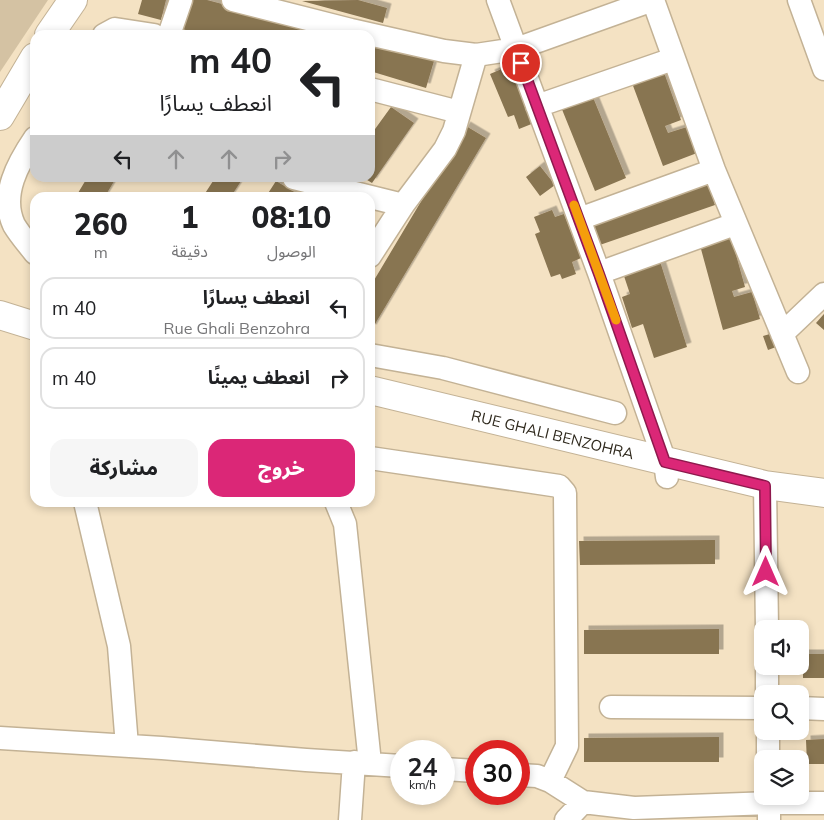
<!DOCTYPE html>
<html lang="ar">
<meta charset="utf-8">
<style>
body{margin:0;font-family:Mulish,"Noto Sans Arabic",sans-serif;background:#f6f6f6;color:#202124;direction:rtl;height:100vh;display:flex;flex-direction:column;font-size:19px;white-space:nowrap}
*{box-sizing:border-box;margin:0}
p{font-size:16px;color:#757577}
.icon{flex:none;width:28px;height:28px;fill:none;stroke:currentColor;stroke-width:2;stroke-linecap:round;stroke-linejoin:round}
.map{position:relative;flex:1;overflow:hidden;direction:ltr}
.details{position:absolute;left:30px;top:192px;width:345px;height:315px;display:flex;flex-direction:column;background:#fff;border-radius:15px;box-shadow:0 2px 8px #0003;direction:rtl}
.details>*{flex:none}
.guide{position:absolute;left:30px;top:30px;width:345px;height:152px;border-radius:15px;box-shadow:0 2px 8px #0003;direction:rtl;background:#fff;color:#202124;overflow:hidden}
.fabs{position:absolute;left:754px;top:620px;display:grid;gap:10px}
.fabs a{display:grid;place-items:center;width:55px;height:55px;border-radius:10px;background:#fff;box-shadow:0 2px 8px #0003;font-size:25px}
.speed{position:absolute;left:390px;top:740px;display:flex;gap:10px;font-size:25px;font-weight:700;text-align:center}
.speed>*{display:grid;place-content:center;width:65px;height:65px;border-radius:50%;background:#fff;box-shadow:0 2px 8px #0003;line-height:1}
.speed small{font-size:12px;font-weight:400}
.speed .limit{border:8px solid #d22;background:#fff;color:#111}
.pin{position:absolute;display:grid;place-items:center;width:42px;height:42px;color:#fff;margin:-21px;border:2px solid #fff;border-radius:50%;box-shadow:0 1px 5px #0007}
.me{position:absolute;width:55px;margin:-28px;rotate:0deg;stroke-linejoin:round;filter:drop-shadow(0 0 4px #0008)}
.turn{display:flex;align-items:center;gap:18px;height:105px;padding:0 20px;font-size:22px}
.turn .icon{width:65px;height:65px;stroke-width:2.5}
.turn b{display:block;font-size:35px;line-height:42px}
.lanes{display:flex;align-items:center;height:48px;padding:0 20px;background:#0003;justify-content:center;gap:25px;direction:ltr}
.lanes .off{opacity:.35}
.eta{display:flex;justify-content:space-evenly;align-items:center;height:85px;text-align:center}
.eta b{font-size:30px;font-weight:800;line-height:35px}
.button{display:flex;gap:10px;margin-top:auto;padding:10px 20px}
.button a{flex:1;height:58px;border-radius:15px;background:#db2777;color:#fff;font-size:20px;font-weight:800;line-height:58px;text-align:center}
.button a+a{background:#f6f6f6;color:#202124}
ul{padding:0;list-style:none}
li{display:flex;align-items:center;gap:15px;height:62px;margin:0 10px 8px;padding:0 10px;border:2px solid #e0e0e0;border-radius:15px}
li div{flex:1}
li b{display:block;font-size:19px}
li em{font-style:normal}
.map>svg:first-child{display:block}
.green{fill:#d4c2a3}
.building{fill:#887451;filter:url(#shadow)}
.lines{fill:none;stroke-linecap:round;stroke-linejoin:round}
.minor-casing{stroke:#c3b295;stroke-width:25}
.major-casing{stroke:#c3b295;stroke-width:30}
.minor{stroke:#fff;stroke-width:22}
.major{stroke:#fff;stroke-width:28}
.route-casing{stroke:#8e194d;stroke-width:12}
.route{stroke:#db2777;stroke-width:9}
.slow{stroke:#f59e0b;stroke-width:9}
.labels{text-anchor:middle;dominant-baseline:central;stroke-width:4;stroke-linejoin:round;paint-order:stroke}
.street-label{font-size:15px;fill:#2f291d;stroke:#fff}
</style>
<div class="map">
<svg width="824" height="820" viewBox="0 0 824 820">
<defs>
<filter id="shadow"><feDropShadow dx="4.5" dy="-4.5" stdDeviation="0" flood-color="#0004"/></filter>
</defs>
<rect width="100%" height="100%" fill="#f4e2c3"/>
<path class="green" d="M 0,0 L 48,0 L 0,72 Z"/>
<path class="building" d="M 142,0 L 166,0 L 161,20 L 138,14 Z
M 190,0 L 207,0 L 328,32 L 327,35 L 204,35 L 182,29 Z
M 358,0 L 387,8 L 383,23 L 302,1 Z
M 370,43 L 434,61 L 426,88 L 370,71 Z
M 661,64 L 681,120 L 665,126 L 668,133 L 687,127 L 697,153 L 663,166 L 629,75 Z
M 511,65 L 534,123 L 519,129 L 514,115 L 508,117 L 490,74 Z
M 590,90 L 626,178 L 595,191 L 559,102 Z
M 391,107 L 414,123 L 372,183 L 364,178 L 370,178 L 370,136 Z
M 466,126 L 486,138 L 372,329 L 370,328 L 370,287 Z
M 540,166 L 555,185 L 540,196 L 526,177 Z
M 87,178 L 116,178 L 104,198 L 75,198 Z
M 215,178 L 243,178 L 230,198 L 202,198 Z
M 276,181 L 296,193 L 293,198 L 265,198 Z
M 708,183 L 715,205 L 594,247 L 586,225 Z
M 552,210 L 555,217 L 564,214 L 581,258 L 572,262 L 576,274 L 562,279 L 560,274 L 551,277 L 535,234 L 540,232 L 534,217 Z
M 729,230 L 745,287 L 732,291 L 734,297 L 752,292 L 760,319 L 723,330 L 698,238 Z
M 658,255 L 687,347 L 654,358 L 643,324 L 632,328 L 622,297 L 630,294 L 621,267 Z
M 824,314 L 824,330 L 816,323 Z
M 780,331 L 784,344 L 768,350 L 763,336 Z
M 715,540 L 715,564 L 580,565 L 579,541 Z
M 719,629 L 719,654 L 584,654 L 584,630 Z
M 803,654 L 824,654 L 824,678 L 803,678 Z
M 719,737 L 719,762 L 584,762 L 584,738 Z
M 824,739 L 824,764 L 807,764 L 806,740 Z"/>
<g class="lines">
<defs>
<path id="minor" d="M 233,0 L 351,30 L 444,51 L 476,55 L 516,49 L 653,0
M 498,0 L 599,273 L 665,462 L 667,477
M 653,0 L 714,170 L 798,372
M 799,0 L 824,69
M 104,35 L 115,29 L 154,35
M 169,35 L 181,0
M 370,89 L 459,112
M 537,106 L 673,59
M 35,138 C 18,163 0,195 14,225 C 20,235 28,244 35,253
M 294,178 L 403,205
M 579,219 L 714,170
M 370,256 L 403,205 L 445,149 L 454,131 L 476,55
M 599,273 L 735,224
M 782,334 L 824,294
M 370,355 L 443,368 L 615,413
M 370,458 L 559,486 L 565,493 L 567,746 L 550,781
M 765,485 L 767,629
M 85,502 L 119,646 L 127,746
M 336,502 L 345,524 L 370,763
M 767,666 L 767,694
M 611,707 L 762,708
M 800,708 L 824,709
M 768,731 L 768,759
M 0,738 L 162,748 L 306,760 L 401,766
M 444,769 L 476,771
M 519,775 L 537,776 L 550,781 L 583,802 L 634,808 L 769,803 L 769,820
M 769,796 L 769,803 L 824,803
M 350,820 L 354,762
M 566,820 L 583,802"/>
<g id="major">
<path d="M 49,35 L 73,0"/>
<path d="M 0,116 L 35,57"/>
<path d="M 0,315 L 35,326"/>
<path id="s1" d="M 370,390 L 765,485 L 824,493"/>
</g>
</defs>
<use href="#minor" class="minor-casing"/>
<use href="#major" class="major-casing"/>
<use href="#minor" class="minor"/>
<use href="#major" class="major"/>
</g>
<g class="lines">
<defs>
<path id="route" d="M 521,63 L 599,274 L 665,462 L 765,486 L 766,572"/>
</defs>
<use href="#route" class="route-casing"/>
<use href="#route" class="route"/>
<path class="slow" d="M 574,205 L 616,320"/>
</g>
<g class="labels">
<g class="street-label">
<text stroke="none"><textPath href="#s1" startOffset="188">RUE GHALI BENZOHRA</textPath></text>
</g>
</g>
</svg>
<div class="fabs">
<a><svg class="icon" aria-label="sound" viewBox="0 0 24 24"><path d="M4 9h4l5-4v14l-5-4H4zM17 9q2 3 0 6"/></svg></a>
<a><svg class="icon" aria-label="search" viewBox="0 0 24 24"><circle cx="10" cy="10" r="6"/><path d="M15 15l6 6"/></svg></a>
<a><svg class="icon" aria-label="layers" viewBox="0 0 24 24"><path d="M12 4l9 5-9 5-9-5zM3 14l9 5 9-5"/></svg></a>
</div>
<div class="speed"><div>24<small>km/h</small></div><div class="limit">30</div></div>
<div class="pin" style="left:521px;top:63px;background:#d93025"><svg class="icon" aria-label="arrive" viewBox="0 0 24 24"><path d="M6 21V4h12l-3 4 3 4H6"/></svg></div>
<svg class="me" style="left:766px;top:572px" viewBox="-20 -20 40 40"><path d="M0-17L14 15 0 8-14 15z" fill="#db2777" stroke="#fff" stroke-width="4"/></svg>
<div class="guide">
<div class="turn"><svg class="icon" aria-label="left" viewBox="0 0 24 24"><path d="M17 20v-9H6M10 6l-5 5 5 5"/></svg><div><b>40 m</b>انعطف يسارًا</div></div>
<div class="lanes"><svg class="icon" aria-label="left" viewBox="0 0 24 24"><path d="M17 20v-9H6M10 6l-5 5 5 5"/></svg><svg class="icon off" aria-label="ahead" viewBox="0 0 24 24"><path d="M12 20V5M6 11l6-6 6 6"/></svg><svg class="icon off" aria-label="ahead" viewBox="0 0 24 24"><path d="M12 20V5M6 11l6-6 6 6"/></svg><svg class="icon off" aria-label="right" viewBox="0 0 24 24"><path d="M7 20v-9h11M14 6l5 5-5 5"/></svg></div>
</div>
<section class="details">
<div class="eta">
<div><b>08:10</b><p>الوصول</p></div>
<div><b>1</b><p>دقيقة</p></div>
<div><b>260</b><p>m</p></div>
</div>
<ul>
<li><svg class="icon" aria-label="left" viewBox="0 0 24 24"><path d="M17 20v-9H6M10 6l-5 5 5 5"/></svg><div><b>انعطف يسارًا</b><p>Rue Ghali Benzohra</p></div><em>40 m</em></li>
<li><svg class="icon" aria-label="right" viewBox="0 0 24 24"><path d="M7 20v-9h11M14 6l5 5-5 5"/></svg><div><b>انعطف يمينًا</b></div><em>40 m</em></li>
</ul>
<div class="button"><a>خروج</a><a>مشاركة</a></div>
</section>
</div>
